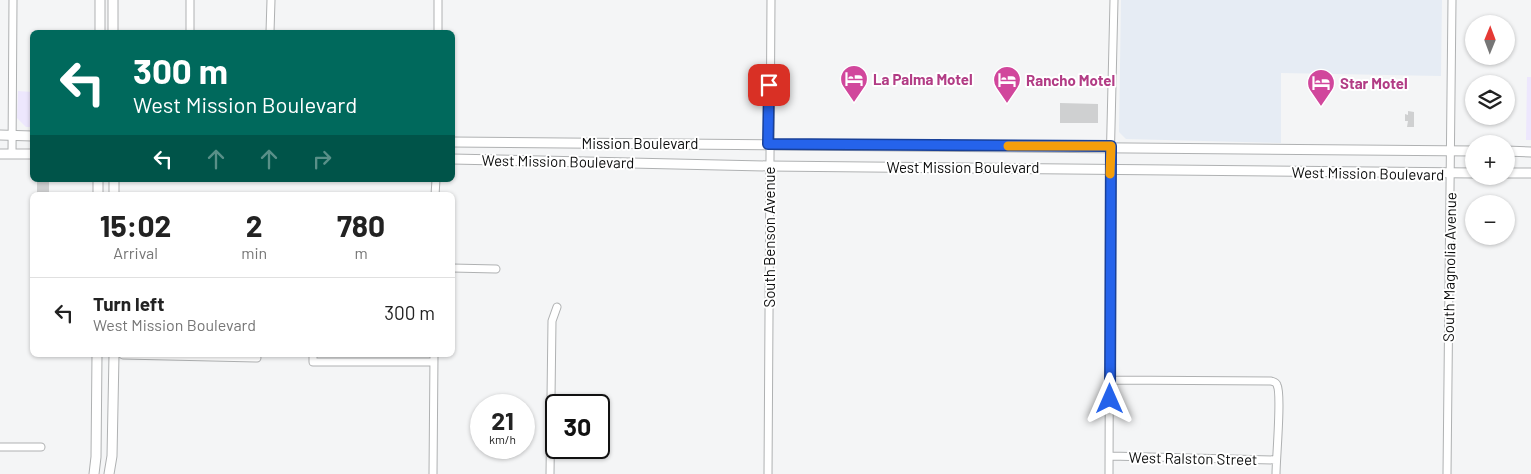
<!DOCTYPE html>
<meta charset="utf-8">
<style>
body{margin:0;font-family:Barlow,sans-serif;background:#f2f2f2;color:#222;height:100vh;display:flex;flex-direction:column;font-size:19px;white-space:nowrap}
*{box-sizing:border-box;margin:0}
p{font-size:16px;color:#767676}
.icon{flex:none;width:28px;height:28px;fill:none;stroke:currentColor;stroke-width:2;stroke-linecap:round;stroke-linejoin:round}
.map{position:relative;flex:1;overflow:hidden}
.panel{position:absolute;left:30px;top:192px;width:425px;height:165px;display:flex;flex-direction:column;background:#fff;border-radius:8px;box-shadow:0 1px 4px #0004}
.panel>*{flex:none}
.guide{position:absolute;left:30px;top:30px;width:425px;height:152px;border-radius:8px;box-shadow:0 1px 4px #0004;background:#00695c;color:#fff;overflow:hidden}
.needle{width:32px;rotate:1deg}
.buttons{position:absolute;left:1465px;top:15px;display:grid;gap:10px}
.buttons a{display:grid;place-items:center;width:50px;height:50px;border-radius:50%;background:#fff;box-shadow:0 1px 4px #0004;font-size:25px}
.speed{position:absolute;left:470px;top:394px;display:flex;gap:10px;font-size:25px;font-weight:700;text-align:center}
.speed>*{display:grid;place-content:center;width:65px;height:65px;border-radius:50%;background:#fff;box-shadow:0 1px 4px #0004;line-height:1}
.speed small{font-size:12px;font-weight:400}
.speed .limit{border:2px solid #111;border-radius:8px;background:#fff;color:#111}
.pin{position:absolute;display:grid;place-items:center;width:42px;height:42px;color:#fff;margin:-21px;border-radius:10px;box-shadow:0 2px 8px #0006}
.me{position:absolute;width:55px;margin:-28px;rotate:0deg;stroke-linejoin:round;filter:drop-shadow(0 0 4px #0008)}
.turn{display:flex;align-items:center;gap:18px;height:105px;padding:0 20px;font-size:22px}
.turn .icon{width:65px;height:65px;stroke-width:2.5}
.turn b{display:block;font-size:35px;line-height:42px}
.lanes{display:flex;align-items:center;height:48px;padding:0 20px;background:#0003;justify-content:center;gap:25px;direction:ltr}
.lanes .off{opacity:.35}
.eta{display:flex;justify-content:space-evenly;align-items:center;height:85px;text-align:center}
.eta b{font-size:30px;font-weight:700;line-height:35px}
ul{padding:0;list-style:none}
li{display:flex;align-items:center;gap:15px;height:70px;padding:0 20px;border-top:1px solid #e0e0e0}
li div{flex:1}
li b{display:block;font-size:19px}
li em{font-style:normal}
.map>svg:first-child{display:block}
.commercial{fill:#ede7fd}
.built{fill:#e6ecf4}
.building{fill:#cfd0d1}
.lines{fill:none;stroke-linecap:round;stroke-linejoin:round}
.minor-casing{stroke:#afb1b2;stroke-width:9}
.major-casing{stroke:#afb1b2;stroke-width:11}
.minor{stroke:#fff;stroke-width:7}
.major{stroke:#fff;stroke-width:9}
.route-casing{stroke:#184099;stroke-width:12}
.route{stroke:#2563eb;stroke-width:9}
.slow{stroke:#f59e0b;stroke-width:9}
.labels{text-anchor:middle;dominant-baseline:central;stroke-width:4;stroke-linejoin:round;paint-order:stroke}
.hotel-label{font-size:15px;font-weight:bold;fill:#b23c85;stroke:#fff;text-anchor:start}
.street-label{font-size:15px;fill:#0c0d0d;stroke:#fff}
</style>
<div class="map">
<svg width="1531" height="474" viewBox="0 0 1531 474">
<rect width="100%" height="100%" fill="#f4f5f6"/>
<path class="commercial" d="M 1527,77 L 1531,77 L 1531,140 L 1526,140 Z
M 18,91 L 32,92 L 32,127 L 26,127 L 17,118 Z"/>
<path class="built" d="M 1121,0 L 1442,0 L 1441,76 L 1281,73 L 1281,143 L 1126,139 L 1119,132 Z"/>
<path class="building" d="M 1060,103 L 1098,104 L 1098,123 L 1060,123 Z
M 1408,111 L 1414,112 L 1414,127 L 1407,127 L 1408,121 L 1405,121 L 1405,114 L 1408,115 Z
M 37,181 L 49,181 L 49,195 L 37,195 Z"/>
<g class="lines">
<defs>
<path id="minor" d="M 190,0 L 190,32
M 438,0 L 438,32
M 270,32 L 271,0
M 12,154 L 13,0
M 435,195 L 436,180
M 452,268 L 496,269
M 123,355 L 257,358
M 313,355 L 313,362 L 434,362
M 1110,380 L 1271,381 C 1274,382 1276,382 1277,385 C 1282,394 1276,459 1276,474
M 0,447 L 41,447
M 1110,456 L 1276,460
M 433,474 L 434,355
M 550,474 L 552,321 L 557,307
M 768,474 L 771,0
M 1109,474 L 1110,169 L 1114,0
M 1447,474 L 1452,0"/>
<path id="major" d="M 113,0 L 113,32
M 100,32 L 100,0
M 0,135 L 32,136
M 452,142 L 1474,151
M 1506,151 L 1531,152
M 0,154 L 32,154
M 452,159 L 768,166 L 1474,173
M 1506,173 L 1531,173
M 114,180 L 114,195
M 98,195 L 98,180
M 94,474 L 96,457 L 97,355
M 109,474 L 112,456 L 114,355"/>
</defs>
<use href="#minor" class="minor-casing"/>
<use href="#major" class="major-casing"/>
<use href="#minor" class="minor"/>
<use href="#major" class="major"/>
</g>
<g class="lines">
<defs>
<path id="route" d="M 769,85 L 768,144 L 1111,146 L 1110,399"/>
</defs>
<use href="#route" class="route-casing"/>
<use href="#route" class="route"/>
<path class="slow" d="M 1008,146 L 1111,146 L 1110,174"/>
</g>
<defs>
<symbol id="hotel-pin" viewBox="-11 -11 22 30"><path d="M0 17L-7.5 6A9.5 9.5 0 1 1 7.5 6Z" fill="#d1479c" stroke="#fff"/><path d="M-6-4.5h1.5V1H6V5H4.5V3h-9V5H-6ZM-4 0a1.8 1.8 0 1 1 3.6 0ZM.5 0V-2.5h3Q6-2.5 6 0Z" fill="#fff"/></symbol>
</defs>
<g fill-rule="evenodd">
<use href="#hotel-pin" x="838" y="63" width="32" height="43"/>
<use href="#hotel-pin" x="991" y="64" width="32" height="43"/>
<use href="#hotel-pin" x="1305" y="67" width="32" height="43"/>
</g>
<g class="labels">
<g class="hotel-label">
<text x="873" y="79">La Palma Motel</text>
<text x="1026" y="80">Rancho Motel</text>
<text x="1340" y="83">Star Motel</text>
</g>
<g class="street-label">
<text x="640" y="143">Mission Boulevard</text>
<text transform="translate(558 161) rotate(1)">West Mission Boulevard</text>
<text x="963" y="167">West Mission Boulevard</text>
<text transform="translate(1368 173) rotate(1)">West Mission Boulevard</text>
<text transform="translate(769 237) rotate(-90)">South Benson Avenue</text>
<text transform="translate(1449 267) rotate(-89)">South Magnolia Avenue</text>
<text transform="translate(1193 458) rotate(1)">West Ralston Street</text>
</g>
</g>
</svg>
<div class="buttons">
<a><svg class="needle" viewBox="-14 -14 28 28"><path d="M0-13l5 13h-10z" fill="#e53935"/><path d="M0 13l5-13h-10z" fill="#767676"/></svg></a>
<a><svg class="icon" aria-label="layers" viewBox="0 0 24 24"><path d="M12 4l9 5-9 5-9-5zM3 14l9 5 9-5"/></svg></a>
<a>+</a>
<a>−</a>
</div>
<div class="speed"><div>21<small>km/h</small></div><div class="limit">30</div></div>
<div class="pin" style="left:769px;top:85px;background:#d93025"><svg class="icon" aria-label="arrive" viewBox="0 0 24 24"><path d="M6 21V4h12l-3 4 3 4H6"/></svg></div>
<svg class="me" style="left:1110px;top:399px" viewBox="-20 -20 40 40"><path d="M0-17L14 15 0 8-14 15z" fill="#2563eb" stroke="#fff" stroke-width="4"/></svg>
<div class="guide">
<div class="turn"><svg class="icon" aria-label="left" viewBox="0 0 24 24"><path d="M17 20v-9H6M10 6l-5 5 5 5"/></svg><div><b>300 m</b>West Mission Boulevard</div></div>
<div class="lanes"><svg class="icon" aria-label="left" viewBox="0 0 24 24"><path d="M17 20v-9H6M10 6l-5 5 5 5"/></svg><svg class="icon off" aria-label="ahead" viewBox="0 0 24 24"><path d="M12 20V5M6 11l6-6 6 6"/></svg><svg class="icon off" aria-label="ahead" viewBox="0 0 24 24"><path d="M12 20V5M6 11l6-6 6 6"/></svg><svg class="icon off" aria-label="right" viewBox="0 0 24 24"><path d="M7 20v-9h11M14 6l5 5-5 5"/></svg></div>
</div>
<section class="panel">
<div class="eta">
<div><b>15:02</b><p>Arrival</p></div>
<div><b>2</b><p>min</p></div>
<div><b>780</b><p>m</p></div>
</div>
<ul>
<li><svg class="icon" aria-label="left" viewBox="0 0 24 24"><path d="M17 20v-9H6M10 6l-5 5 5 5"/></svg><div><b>Turn left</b><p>West Mission Boulevard</p></div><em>300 m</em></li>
</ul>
</section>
</div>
